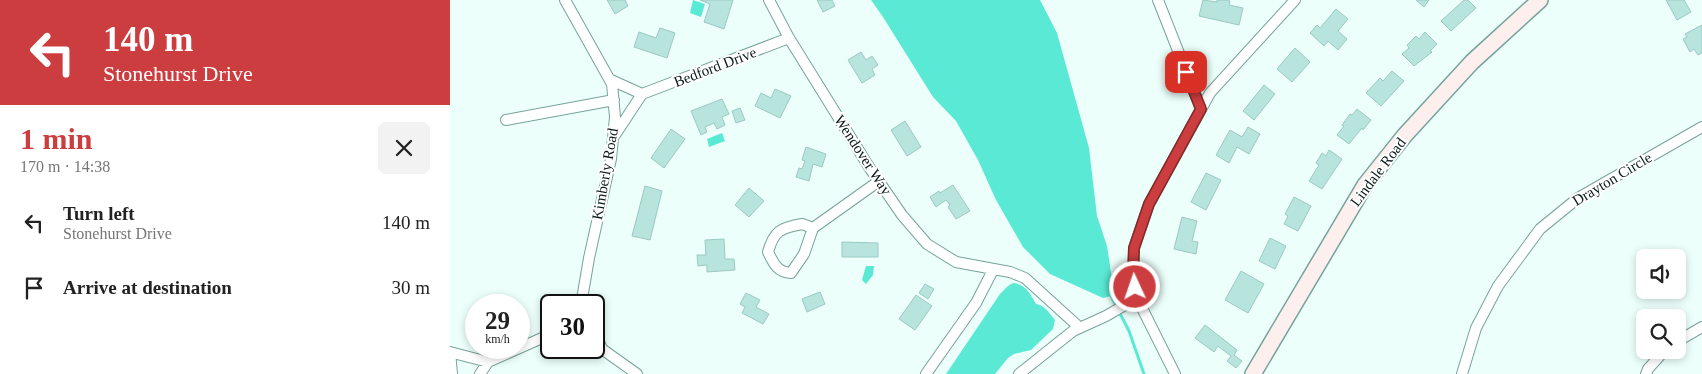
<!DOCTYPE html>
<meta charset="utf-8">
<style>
body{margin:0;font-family:"Times New Roman",serif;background:#f2f2f2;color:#222;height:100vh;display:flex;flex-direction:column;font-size:19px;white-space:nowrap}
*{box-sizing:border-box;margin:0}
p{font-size:16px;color:#767676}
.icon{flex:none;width:28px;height:28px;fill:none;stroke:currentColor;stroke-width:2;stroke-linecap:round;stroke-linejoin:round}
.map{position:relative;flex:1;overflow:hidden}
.details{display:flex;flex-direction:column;background:#fff;width:450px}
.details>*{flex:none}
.guide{background:#cc3d3f;color:#fff;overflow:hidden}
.buttons{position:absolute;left:1186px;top:249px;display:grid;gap:10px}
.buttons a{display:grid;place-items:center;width:50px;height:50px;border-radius:8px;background:#fff;box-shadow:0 2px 8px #0003;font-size:25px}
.speed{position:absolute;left:15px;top:294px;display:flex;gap:10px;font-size:25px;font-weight:700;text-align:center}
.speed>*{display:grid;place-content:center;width:65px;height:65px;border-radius:50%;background:#fff;box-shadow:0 2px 8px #0003;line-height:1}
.speed small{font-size:12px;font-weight:400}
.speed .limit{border:2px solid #111;border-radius:8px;background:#fff;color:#111}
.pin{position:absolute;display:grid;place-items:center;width:42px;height:42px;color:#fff;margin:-21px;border-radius:10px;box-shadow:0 2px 8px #0006}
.me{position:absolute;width:55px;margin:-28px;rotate:357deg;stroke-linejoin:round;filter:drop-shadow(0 0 4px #0008)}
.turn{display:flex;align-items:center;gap:18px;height:105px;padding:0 20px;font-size:22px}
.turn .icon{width:65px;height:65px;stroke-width:2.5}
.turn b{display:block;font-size:35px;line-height:42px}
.round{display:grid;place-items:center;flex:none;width:52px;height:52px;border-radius:8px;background:#f2f2f2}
.headline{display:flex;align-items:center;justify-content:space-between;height:85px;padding:0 20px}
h1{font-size:30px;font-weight:700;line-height:38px;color:#cc3d3f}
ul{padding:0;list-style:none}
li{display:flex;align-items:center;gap:15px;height:65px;padding:0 20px}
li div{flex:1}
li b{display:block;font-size:19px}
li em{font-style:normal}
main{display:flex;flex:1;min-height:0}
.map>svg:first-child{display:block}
.water{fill:#5ae9d5}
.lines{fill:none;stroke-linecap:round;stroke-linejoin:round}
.stream{stroke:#5ae9d5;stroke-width:3}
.building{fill:#b7e5dd;stroke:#9cc9c1}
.street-casing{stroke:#76a39b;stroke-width:12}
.secondary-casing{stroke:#76a39b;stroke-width:18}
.street{stroke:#fff;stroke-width:10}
.secondary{stroke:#fdefee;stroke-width:15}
.route-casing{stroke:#852829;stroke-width:12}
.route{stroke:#cc3d3f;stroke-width:9}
.labels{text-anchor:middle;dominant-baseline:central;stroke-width:4;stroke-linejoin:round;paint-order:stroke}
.street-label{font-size:15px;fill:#091b19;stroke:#fff}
</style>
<main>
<section class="details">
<div class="guide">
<div class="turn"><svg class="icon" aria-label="left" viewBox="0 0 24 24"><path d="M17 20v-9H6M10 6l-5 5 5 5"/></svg><div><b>140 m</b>Stonehurst Drive</div></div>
</div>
<div class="headline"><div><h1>1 min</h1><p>170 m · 14:38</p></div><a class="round"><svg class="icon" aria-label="close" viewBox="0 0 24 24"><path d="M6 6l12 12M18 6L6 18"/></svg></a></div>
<ul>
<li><svg class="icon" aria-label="left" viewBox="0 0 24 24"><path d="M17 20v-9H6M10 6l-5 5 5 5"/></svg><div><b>Turn left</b><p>Stonehurst Drive</p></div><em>140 m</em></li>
<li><svg class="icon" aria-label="arrive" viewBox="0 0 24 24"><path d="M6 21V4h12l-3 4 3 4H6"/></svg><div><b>Arrive at destination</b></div><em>30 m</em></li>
</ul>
</section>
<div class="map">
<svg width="1252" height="374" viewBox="0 0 1252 374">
<rect width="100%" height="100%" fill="#ecfffb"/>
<path class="water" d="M 243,0 L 255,4 L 251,17 L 240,13 Z
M 421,0 L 590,0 L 607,33 L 639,148 L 647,216 L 657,246 L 664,292 L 661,296 L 653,298 L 600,274 L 573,247 L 546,200 L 528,160 L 506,121 L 483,97 L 433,17 Z
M 272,133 L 275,141 L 259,147 L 257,139 Z
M 416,266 L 424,266 L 423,275 L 416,284 L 412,280 Z
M 563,283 C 576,284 581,295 586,304 C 595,305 599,313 605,320 L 603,329 L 581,350 L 564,354 L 558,358 L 545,374 L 496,374 L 550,294 L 558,286 Z"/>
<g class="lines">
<path class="stream" d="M 661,296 L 679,331 L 694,374"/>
</g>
<path class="building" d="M 157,0 L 175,0 L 178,6 L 165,14 Z
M 283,0 L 274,29 L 254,22 L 260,4 L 250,0 Z
M 367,0 L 382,0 L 385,6 L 373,12 Z
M 753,0 L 767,2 L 767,0 L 777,0 L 780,1 L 779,5 L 793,8 L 789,25 L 749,16 Z
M 966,0 L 979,0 L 974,7 Z
M 1014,0 L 1018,0 L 1026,8 L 1001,31 L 991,21 Z
M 1216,0 L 1234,0 L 1241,12 L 1227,20 Z
M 886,9 L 898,19 L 888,31 L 897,39 L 888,50 L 878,41 L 874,46 L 860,33 L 867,25 L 870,28 Z
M 1252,25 L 1252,53 L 1248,55 L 1244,49 L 1240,52 L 1233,39 L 1237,37 L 1235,34 Z
M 210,28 L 225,33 L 217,58 L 184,47 L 189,32 L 206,38 Z
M 975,32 L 987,44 L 980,51 L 982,52 L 964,66 L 952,54 L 959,48 L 957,45 L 966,36 L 969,39 Z
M 845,48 L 860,62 L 842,82 L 827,69 Z
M 411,52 L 416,60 L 422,56 L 428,65 L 422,69 L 425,75 L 412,83 L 398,60 Z
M 942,71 L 954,81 L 931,106 L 916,93 L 930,78 L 933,81 Z
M 814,85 L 825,94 L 804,120 L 793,111 Z
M 325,89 L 341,96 L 330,118 L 305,106 L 311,93 L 321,98 Z
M 272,99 L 279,114 L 272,117 L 275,125 L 267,129 L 264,123 L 255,127 L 257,132 L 251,135 L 241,111 Z
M 290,108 L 295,120 L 286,123 L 282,111 Z
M 907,109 L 921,120 L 913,130 L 912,128 L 899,144 L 887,135 L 894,126 L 892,125 L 900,114 L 902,115 Z
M 455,121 L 471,147 L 457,156 L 441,130 Z
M 798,127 L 810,134 L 799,154 L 787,147 L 779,163 L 766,155 L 780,130 L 792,137 Z
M 221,129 L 235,139 L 214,168 L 201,158 Z
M 356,147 L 376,154 L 372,167 L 363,164 L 359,181 L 346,177 L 349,168 L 352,169 L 355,161 L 352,160 Z
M 879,150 L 892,159 L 872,189 L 859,181 L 869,165 L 866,163 L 872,153 L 876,156 Z
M 756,173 L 771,180 L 756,210 L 741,202 Z
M 503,185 L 520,211 L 506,219 L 498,207 L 500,205 L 496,200 L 486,207 L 480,197 L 489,191 L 490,193 Z
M 195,186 L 212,191 L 200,240 L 182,236 Z
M 299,188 L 314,201 L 299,217 L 285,205 Z
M 844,197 L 861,206 L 848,231 L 834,224 L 838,216 L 835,214 Z
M 732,217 L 747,221 L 742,241 L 748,242 L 746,254 L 724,249 Z
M 820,238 L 836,246 L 825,269 L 809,261 Z
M 274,239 L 275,259 L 284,259 L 285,270 L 257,272 L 257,265 L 248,266 L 247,255 L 256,255 L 255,240 Z
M 392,242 L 428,243 L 428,257 L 392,257 Z
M 791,271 L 814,284 L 798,313 L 775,300 Z
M 475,284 L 484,289 L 478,299 L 469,293 Z
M 370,292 L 375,304 L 357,312 L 352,299 Z
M 296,293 L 310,300 L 306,307 L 319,314 L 313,324 L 292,313 L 295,307 L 290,304 Z
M 466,295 L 482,306 L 465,330 L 449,319 Z
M 755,325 L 787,350 L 784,355 L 792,361 L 786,368 L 777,361 L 781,356 L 768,346 L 764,352 L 745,338 Z"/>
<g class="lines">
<defs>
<path id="street" d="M 115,0 L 162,84 L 165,117 L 161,159 L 139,258 L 132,299 L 126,305
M 319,0 L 339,38 L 419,167 L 452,215 L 477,244 L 506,262 L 560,272 L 575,278 L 629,327
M 708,0 L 751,109
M 159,79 L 192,94 L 339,38
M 56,120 L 164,100
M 165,135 L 192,94
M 352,224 L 363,228 L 354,254 L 341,273 C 327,272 324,264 318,252 C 324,231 330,228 352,224 Z
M 363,228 L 429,181
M 144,329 L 152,349
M 1228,341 L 1252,327
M 144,347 L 152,349 L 187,374
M 0,352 L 38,362 L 101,334
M 0,352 L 2,374
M 30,374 L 38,362
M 476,374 L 526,303 L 543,270
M 569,374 L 623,331 L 656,316 L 687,298
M 725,374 L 687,298 L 683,276 L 684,248 L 699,204 L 760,93 L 845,0
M 1012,374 L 1026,328 L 1048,286 L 1090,229 L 1128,198 L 1252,127
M 1196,374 L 1198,369 L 1215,350"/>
<path id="secondary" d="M 803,374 L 915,185 L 955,135 L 1022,62 L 1090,0"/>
</defs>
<use href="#street" class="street-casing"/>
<use href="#secondary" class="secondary-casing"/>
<use href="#street" class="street"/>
<use href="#secondary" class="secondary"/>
</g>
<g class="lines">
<defs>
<path id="route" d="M 685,287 L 683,276 L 684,248 L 699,204 L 751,109 L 736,72"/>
</defs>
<use href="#route" class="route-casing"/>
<use href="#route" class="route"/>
</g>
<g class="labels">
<g class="street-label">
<text transform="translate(265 67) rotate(-21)">Bedford Drive</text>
<text transform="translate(413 155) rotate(57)">Wendover Way</text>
<text transform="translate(928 172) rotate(-53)">Lindale Road</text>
<text transform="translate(155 174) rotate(-80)">Kimberly Road</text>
<text transform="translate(1162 179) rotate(-31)">Drayton Circle</text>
</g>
</g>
</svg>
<div class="buttons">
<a><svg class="icon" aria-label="sound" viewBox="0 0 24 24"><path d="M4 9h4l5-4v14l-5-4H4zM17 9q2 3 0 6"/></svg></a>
<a><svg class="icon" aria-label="search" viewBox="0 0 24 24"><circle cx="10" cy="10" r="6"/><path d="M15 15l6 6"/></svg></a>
</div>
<div class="speed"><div>29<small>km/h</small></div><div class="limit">30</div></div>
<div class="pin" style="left:736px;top:72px;background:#d93025"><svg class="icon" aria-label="arrive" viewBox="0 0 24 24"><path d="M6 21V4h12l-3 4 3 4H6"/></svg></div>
<svg class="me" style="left:685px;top:287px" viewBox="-20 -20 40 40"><circle r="17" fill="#cc3d3f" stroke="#fff" stroke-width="3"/><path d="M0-11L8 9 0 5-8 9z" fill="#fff"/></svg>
</div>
</main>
